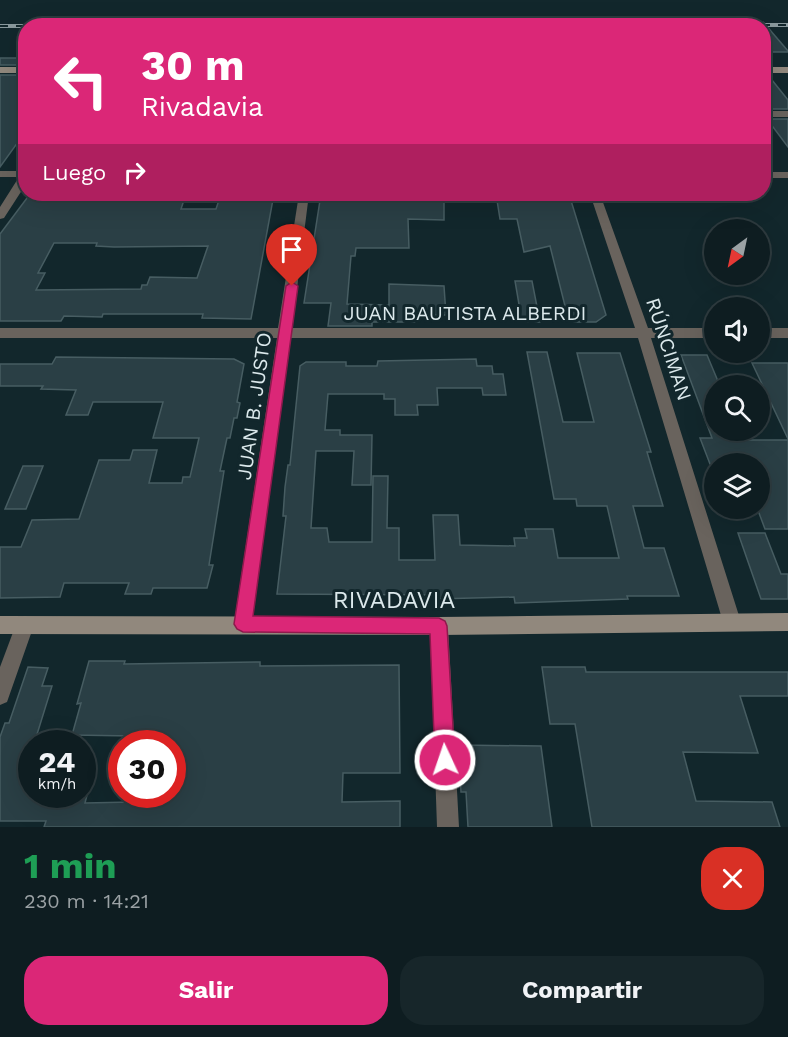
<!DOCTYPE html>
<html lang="es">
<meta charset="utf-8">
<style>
body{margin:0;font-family:"Work Sans",sans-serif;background:#17262a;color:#f1f3f6;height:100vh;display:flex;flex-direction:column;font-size:22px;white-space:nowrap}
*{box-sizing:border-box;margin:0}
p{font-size:20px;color:#9ba2a5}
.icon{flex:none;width:33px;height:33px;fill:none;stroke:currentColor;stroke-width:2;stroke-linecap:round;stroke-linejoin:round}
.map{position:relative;height:827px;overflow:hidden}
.drawer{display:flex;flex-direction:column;background:#0e1d21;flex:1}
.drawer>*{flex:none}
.hud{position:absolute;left:18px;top:18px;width:753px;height:183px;border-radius:24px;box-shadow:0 6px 24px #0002,0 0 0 2px #2e3b3f;background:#db2777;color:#fff;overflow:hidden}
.needle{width:39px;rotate:213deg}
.fabs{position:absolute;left:704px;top:219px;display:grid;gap:12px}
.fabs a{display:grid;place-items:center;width:66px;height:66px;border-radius:50%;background:#0e1d21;box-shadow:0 6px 24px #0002,0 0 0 2px #2e3b3f;font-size:30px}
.speed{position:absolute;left:18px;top:730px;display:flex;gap:12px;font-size:30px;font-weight:700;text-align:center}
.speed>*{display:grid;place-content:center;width:78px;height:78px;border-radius:50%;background:#0e1d21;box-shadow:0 6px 24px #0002,0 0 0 2px #2e3b3f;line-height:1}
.speed small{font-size:15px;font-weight:400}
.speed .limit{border:9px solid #d22;background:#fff;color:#111}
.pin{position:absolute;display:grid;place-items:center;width:51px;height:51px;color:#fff;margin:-62px -26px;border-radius:50% 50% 50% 0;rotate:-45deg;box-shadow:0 0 6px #0007}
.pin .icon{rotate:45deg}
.me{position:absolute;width:66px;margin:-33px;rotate:357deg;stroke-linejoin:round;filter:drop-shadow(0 0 4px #0008)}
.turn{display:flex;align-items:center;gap:21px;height:126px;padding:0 24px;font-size:27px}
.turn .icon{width:78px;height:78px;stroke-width:2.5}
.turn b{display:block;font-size:42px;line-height:51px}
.then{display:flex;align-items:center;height:57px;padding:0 24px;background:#0003;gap:12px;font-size:22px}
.round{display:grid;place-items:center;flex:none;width:63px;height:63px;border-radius:24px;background:#17262a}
.headline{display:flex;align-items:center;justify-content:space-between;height:102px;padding:0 24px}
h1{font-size:36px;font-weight:700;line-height:45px;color:#1e9e55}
.primary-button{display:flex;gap:12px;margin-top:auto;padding:12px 24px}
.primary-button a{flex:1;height:69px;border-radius:24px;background:#db2777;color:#fff;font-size:24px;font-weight:700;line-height:69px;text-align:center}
.primary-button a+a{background:#17262a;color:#f1f3f6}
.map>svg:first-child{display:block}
.building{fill:#2a3f45;stroke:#475d62;stroke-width:1.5;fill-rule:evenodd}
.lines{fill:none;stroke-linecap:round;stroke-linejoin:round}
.street{fill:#69635d;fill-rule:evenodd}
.secondary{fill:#91887d;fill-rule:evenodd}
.rail-casing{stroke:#89999d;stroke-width:4}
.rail{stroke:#12272c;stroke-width:2;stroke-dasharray:8;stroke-linecap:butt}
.route{fill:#db2777;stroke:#8e194d;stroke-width:1.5}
.labels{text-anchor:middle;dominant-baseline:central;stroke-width:6;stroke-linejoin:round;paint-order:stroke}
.street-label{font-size:20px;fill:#dce9ec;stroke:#12272c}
.near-street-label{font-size:24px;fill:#dce9ec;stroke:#12272c}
</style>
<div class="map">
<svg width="788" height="827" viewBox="0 0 788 827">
<rect width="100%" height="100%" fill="#12272c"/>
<path class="building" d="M 764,23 L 788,51 L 788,52 L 764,52 Z
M 0,58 L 26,58 L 26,65 L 0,65 Z
M 0,75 L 26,75 L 26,131 L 0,167 Z
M 764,75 L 768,75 L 788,100 L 788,109 L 764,109 Z
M 767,119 L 788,119 L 788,147 Z
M 30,194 L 186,194 L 181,209 L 216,209 L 221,194 L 274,194 L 251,319 L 202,318 L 203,314 L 103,314 L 102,317 L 64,316 L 61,321 L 0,321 L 0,234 ZM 54,243 L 97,243 L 96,246 L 114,247 L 208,246 L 197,278 L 150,277 L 147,285 L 142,285 L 141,289 L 36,290 L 45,273 L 38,273 Z
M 321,194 L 444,194 L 444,220 L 408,219 L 409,248 L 356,248 L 355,256 L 351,256 L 347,304 L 389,305 L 389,284 L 444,286 L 446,315 L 415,315 L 415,322 L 372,322 L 372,326 L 328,326 L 331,303 L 304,303 Z
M 496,194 L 569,194 L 606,315 L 596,322 L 569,322 L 550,246 L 524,252 L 517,219 L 500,219 Z
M 515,281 L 532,281 L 540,322 L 522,322 Z
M 527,352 L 547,352 L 563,422 L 594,422 L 577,353 L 620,353 L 651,452 L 647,452 L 663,506 L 633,506 L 644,548 L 664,548 L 679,596 L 627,596 L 628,599 L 515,603 L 514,597 L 436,599 L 436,595 L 277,594 L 286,516 L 283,516 L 285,487 L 288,465 L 290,465 L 300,366 L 306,362 L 346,362 L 346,366 L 377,366 L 378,361 L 476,359 L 477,366 L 492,366 L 493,374 L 503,374 L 506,395 L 483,395 L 482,388 L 437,388 L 438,405 L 417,405 L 418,415 L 395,415 L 395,399 L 384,399 L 384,394 L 328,394 L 325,430 L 340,430 L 340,435 L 372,435 L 371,485 L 352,485 L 354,451 L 316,451 L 311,528 L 327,528 L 329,542 L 372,542 L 373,476 L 388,476 L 387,528 L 399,528 L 399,560 L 435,560 L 433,515 L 458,515 L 460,545 L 515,546 L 514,538 L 527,538 L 525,529 L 553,529 L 558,558 L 619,558 L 607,506 L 577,506 L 576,499 L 554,499 Z
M 681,355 L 707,355 L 720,386 L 714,386 L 714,430 L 739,430 L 743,440 L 788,440 L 788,529 L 765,529 L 759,513 L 759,464 L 710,464 L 700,438 L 712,438 Z
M 56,357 L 234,359 L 244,364 L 237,402 L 240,403 L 237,418 L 234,418 L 230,438 L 227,438 L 220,471 L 224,471 L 209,565 L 213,565 L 207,588 L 153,588 L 151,594 L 125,594 L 129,583 L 64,583 L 60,597 L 0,598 L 0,547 L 21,547 L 32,520 L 79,519 L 99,460 L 130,460 L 133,450 L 157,450 L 149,483 L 182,483 L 183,477 L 190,477 L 199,438 L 153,438 L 163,402 L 93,402 L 88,415 L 66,415 L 76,390 L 41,389 L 43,386 L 0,386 L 0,364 L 52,364 Z
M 752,363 L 788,363 L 788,439 Z
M 23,466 L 43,466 L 26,509 L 5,509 Z
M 738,533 L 765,533 L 781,574 L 788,574 L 788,599 L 761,599 Z
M 89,661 L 125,661 L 124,664 L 260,662 L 260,666 L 399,665 L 400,773 L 343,773 L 342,802 L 400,801 L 400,827 L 44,827 L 46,821 L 0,821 L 0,737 L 5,723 L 9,723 L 28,667 L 48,668 L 42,686 L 52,686 L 34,744 L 32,744 L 32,795 L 87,795 L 85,803 L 132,802 L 133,795 L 172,795 L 172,744 L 131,744 L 133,736 L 72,735 L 81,703 L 77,704 Z
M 542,667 L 585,667 L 586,672 L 788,672 L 788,696 L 740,696 L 758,753 L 683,752 L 696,801 L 772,802 L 780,827 L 592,827 L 575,724 L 550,724 Z
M 458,745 L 541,746 L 552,827 L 468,827 L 466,792 L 461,792 Z"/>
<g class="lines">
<path class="street" d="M 764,111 L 788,111 L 788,117 L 764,117 Z
M 0,171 L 26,171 L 26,184 L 4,218 L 0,219 L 0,207 L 19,177 L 0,177 Z
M 764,172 L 788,172 L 788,178 L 764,178 Z
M 299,194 L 309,194 L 292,328 L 635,328 L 590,194 L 600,194 L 648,328 L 714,328 L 714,338 L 651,338 L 741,622 L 739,628 L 732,631 L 725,628 L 723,622 L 638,338 L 290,338 L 252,624 L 250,630 L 243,633 L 236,630 L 234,624 L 277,338 L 0,338 L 0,328 L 278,328 Z
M 759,328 L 788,328 L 788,338 L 759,338 Z
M 25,616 L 32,619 L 34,625 L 7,702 L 0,705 L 0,667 L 18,619 Z
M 439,617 L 446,620 L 448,626 L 459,827 L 437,827 L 430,626 L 432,620 Z"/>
<path class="secondary" d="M 0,67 L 26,67 L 26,73 L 0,73 Z
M 764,67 L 788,67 L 788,73 L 764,73 Z
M 788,613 L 788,631 L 439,635 L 0,634 L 0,616 L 439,617 Z"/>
<defs>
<path id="rail" d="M 0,26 L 26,26
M 266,26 L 788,25"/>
</defs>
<use href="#rail" class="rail-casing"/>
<use href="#rail" class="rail"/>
</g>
<path class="route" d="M 292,282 L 298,286 L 253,616 L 439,618 L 445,621 L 447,626 L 455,760 L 452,767 L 445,770 L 438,767 L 435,760 L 430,634 L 243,632 L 237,629 L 234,624 L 286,286 Z"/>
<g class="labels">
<g class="street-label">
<text x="465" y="313">JUAN BAUTISTA ALBERDI</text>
<text transform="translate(669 349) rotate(72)">RÚNCIMAN</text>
<text transform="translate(254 406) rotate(-82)">JUAN B. JUSTO</text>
</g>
<g class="near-street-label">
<text x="394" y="600">RIVADAVIA</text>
</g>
</g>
</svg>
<div class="fabs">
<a><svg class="needle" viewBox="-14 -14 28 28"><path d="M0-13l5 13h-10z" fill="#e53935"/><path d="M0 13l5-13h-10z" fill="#9ba2a5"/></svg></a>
<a><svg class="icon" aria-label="sound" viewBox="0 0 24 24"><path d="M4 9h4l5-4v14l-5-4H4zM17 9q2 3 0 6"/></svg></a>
<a><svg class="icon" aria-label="search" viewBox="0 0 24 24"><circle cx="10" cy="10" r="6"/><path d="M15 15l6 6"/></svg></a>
<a><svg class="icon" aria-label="layers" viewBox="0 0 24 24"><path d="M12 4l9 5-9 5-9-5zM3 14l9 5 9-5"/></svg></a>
</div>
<div class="speed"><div>24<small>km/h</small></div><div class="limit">30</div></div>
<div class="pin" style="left:292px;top:286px;background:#d93025"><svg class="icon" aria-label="arrive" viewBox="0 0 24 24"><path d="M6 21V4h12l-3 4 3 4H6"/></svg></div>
<svg class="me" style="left:445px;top:760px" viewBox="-20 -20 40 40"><circle r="17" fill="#db2777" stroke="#fff" stroke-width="3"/><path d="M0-11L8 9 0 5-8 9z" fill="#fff"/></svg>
<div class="hud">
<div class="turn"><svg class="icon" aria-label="left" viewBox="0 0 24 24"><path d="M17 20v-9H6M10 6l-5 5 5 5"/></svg><div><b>30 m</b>Rivadavia</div></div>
<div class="then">Luego<svg class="icon" aria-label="right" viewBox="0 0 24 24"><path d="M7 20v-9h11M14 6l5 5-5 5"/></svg></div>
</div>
</div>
<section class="drawer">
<div class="headline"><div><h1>1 min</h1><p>230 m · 14:21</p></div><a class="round" style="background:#d93025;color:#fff"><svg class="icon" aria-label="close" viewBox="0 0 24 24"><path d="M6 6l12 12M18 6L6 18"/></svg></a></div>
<div class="primary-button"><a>Salir</a><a>Compartir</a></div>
</section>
